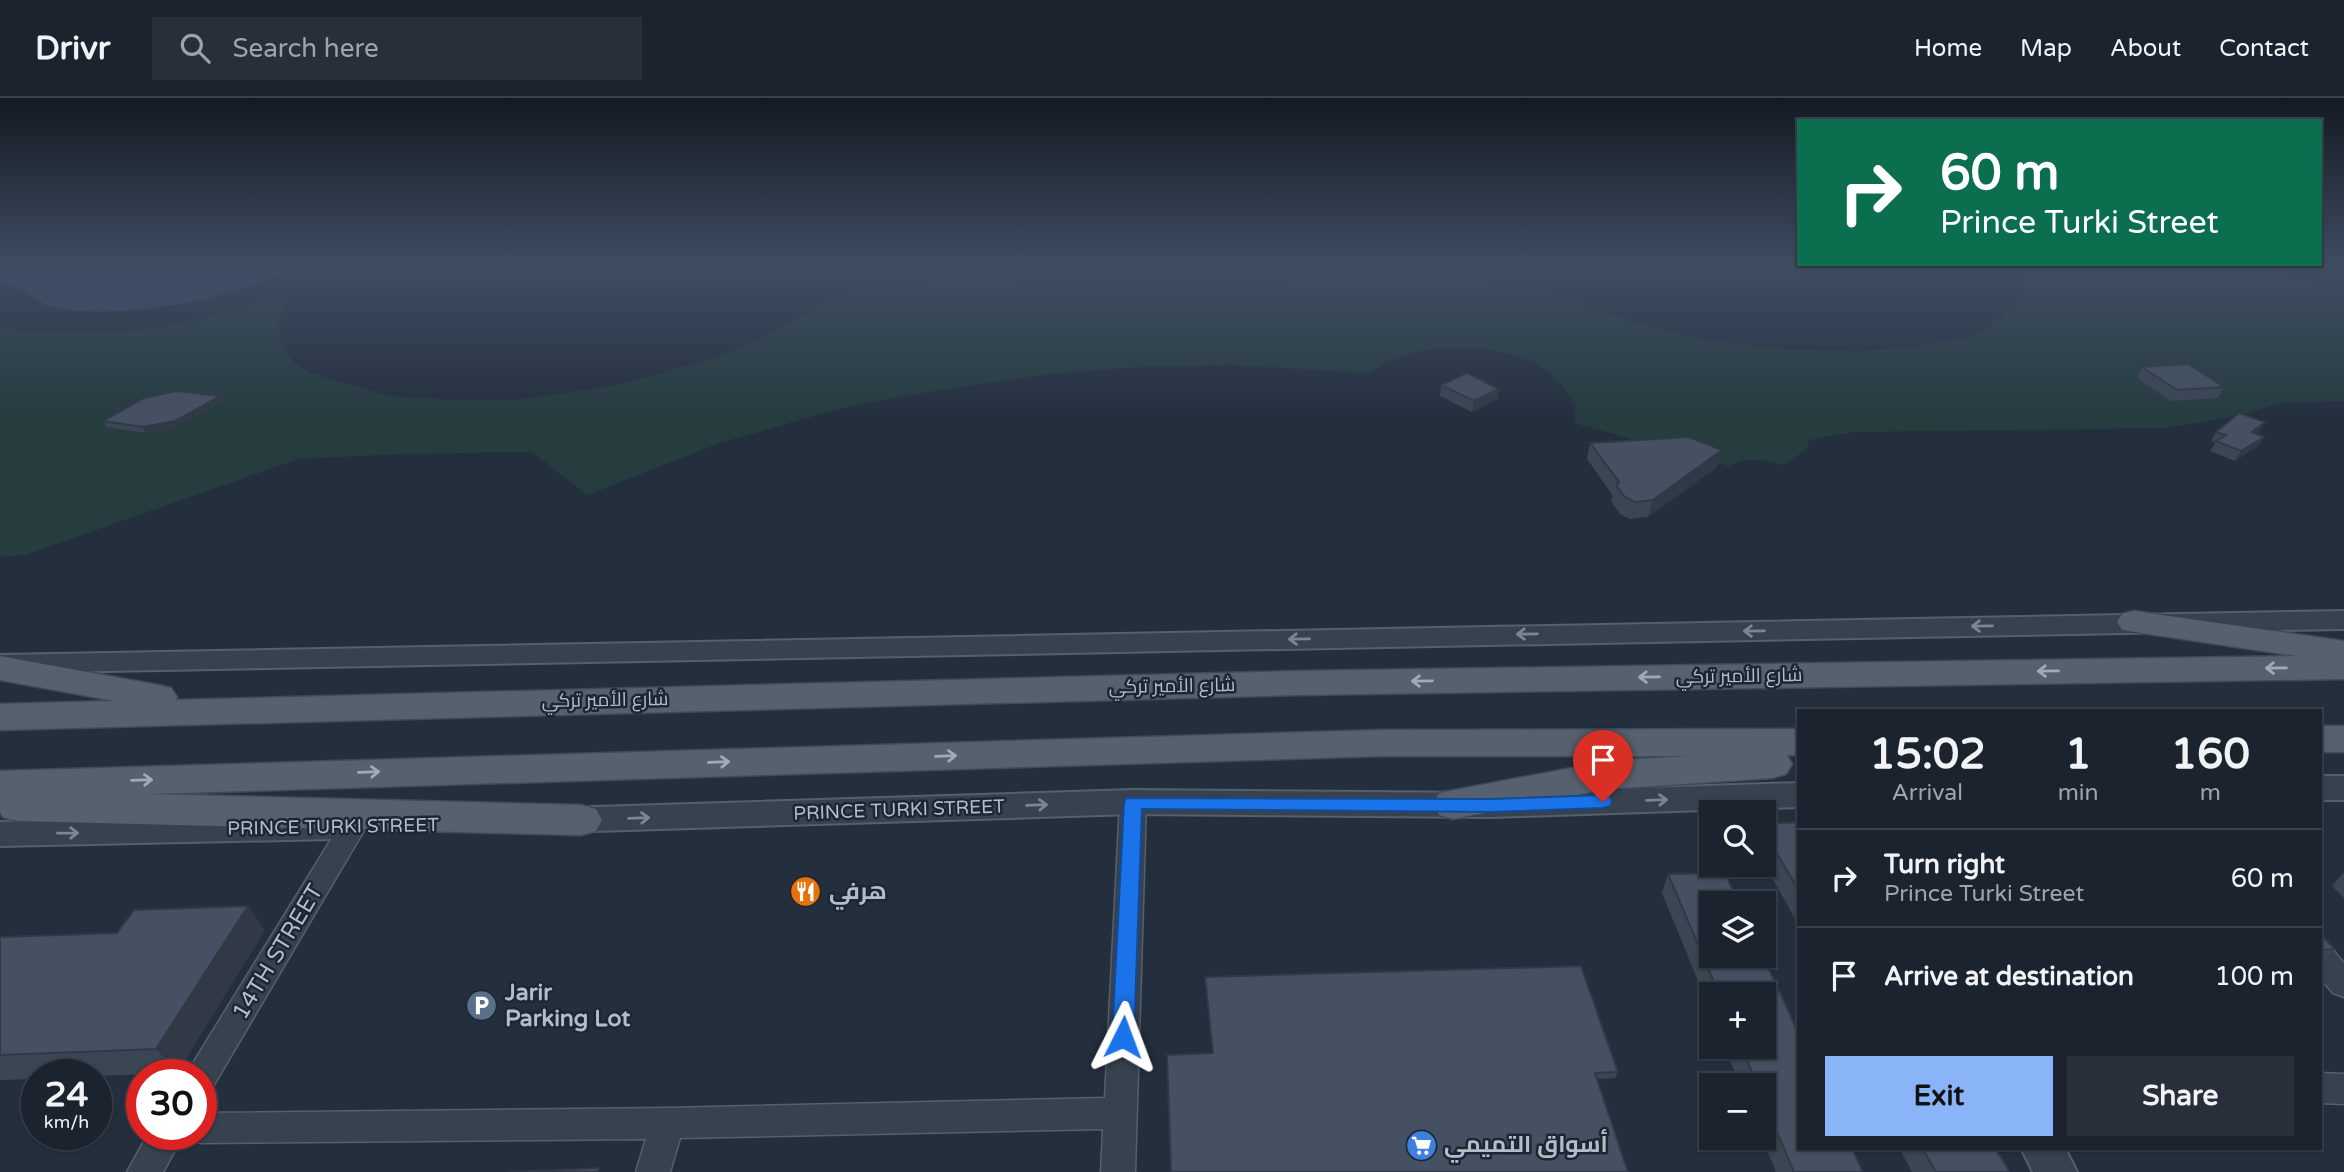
<!DOCTYPE html>
<meta charset="utf-8">
<style>
body{margin:0;font-family:"Varela Round",Cairo,sans-serif;background:#282f3a;color:#f1f3f6;height:100vh;display:flex;flex-direction:column;font-size:26px;white-space:nowrap}
*{box-sizing:border-box;margin:0}
p{font-size:23px;color:#a0a4aa}
.icon{flex:none;width:38px;height:38px;fill:none;stroke:currentColor;stroke-width:2;stroke-linecap:round;stroke-linejoin:round}
.map{position:relative;flex:1;overflow:hidden}
.side{position:absolute;left:1797px;top:611px;width:525px;height:441px;display:flex;flex-direction:column;background:#1b232e;border-radius:0px;box-shadow:0 2px 5px #0004,0 0 0 2px #39404a}
.side>*{flex:none}
.top-card{position:absolute;left:1797px;top:21px;width:525px;height:147px;border-radius:0px;box-shadow:0 2px 5px #0004,0 0 0 2px #39404a;background:#0b6e4f;color:#fff;overflow:hidden}
.buttons{position:absolute;left:1699px;top:702px;display:grid;gap:14px}
.buttons a{display:grid;place-items:center;width:77px;height:77px;border-radius:0px;background:#1b232e;box-shadow:0 2px 5px #0004,0 0 0 2px #39404a;font-size:35px}
.speed{position:absolute;left:21px;top:961px;display:flex;gap:14px;font-size:35px;font-weight:700;text-align:center}
.speed>*{display:grid;place-content:center;width:91px;height:91px;border-radius:50%;background:#1b232e;box-shadow:0 2px 5px #0004,0 0 0 2px #39404a;line-height:1}
.speed small{font-size:18px;font-weight:400}
.speed .limit{border:10px solid #d22;background:#fff;color:#111}
.pin{position:absolute;display:grid;place-items:center;width:60px;height:60px;color:#fff;margin:-72px -30px;border-radius:50% 50% 50% 0;rotate:-45deg;box-shadow:0 0 7px #0007}
.pin .icon{rotate:45deg}
.me{position:absolute;width:77px;margin:-38px;rotate:3deg;stroke-linejoin:round;filter:drop-shadow(0 0 5px #0008)}
.turn{display:flex;align-items:center;gap:24px;height:147px;padding:0 28px;font-size:32px}
.turn .icon{width:91px;height:91px;stroke-width:2.5}
.turn b{display:block;font-size:49px;line-height:60px}
.eta{display:flex;justify-content:space-evenly;align-items:center;height:119px;text-align:center}
.eta b{font-size:42px;font-weight:800;line-height:49px}
.action{display:flex;gap:14px;margin-top:auto;padding:14px 28px}
.action a{flex:1;height:80px;border-radius:0px;background:#8ab4f8;color:#111;font-size:28px;font-weight:800;line-height:80px;text-align:center}
.action a+a{background:#282f3a;color:#f1f3f6}
ul{padding:0;list-style:none}
li{display:flex;align-items:center;gap:21px;height:98px;padding:0 28px;border-top:2px solid #39404a}
li div{flex:1}
li b{display:block;font-size:26px}
li em{font-style:normal}
header{display:flex;align-items:center;gap:42px;box-sizing:border-box;height:98px;padding:0 35px;background:#1b232e;border-bottom:2px solid #39404a}
header strong{font-size:33px}
nav{display:flex;gap:38px;margin-inline-start:auto;font-size:24px}
.search{width:490px;height:63px;background:#282f3a;display:flex;align-items:center;gap:18px;box-sizing:border-box;padding:0 24px;border-radius:0px;color:#a0a4aa;font-size:26px}
.map>svg:first-child{display:block}
.green{fill:#263c3f}
.water{fill:#394c67}
.lines{fill:none;stroke-linecap:round;stroke-linejoin:round}
.minor-casing{stroke:#565f6c;stroke-width:3}
.tertiary-casing{stroke:#565f6c;stroke-width:4}
.primary-casing{stroke:#414a57;stroke-width:3}
.minor{fill:#38414e;fill-rule:evenodd}
.tertiary{fill:#38414e;fill-rule:evenodd}
.primary{fill:#56606e;fill-rule:evenodd}
.wall{fill:#3b4654}
.shaded-wall{fill:#303945}
.building{fill:#455162;stroke:#303945;stroke-width:2}
.oneway{stroke:#7c8592}
.oneway2{stroke:#a1aab7}
.route{fill:#1a73e8;stroke:#114b97;stroke-width:2}
.labels{text-anchor:middle;dominant-baseline:central;stroke-width:5;stroke-linejoin:round;paint-order:stroke}
.street-label{font-size:19px;fill:#b4bcc9;stroke:#1d2633}
.near-poi-label{font-size:23px;font-weight:bold;fill:#b4bcc9;stroke:#1d2633;text-anchor:start}
.near-street-label{font-size:23px;fill:#b4bcc9;stroke:#1d2633}
</style>
<header>
<strong>Drivr</strong>
<div class="search"><svg class="icon" aria-label="search" viewBox="0 0 24 24"><circle cx="10" cy="10" r="6"/><path d="M15 15l6 6"/></svg>Search here</div>
<nav><a>Home</a><a>Map</a><a>About</a><a>Contact</a></nav>
</header>
<div class="map">
<svg width="2344" height="1074" viewBox="0 0 2344 1074">
<rect width="100%" height="100%" fill="#242f3e"/>
<path class="green" d="M 1356,170 L 1433,172 L 1544,191 L 1610,216 L 1666,233 L 1708,242 L 1791,252 L 1860,253 L 1910,249 L 1969,239 L 2003,219 L 2020,203 L 2021,184 L 2018,170 L 2262,170 L 2344,189 L 2344,303 L 2279,305 L 2238,318 L 2167,330 L 1853,334 L 1809,342 L 1806,352 L 1783,367 C 1765,362 1746,357 1729,368 L 1574,325 L 1576,306 C 1564,289 1550,271 1530,263 C 1483,243 1411,243 1370,275 L 1229,267 L 1141,269 L 1048,276 L 909,297 L 838,311 L 717,346 L 587,397 L 532,354 L 401,356 L 298,361 L 25,457 L 0,459 L 0,229 C 105,247 187,228 287,196 L 278,228 L 282,249 L 293,264 L 310,275 L 390,298 L 456,302 L 524,301 L 619,287 L 733,254 L 791,226 L 836,196 L 901,185 L 973,176 L 1052,187 L 1125,193 L 1193,193 L 1271,185 Z"/>
<path class="water" d="M 0,170 L 290,170 C 234,202 121,222 57,210 C 34,206 22,186 0,182 Z"/>
<g class="lines">
<defs>
<path id="minor" d="M 1133,694 L 1142,697 L 1146,704 L 1135,1074 L 1101,1074 L 1103,1031 L 680,1040 L 670,1074 L 636,1074 L 646,1041 L 201,1045 L 189,1041 L 187,1036 L 201,1036 L 201,1015 L 668,1010 L 1105,1000 L 1120,704 L 1124,697 Z
M 353,719 L 363,722 L 366,729 L 212,990 L 201,994 L 201,976 L 186,976 L 190,970 L 343,722 Z
M 2320,847 L 2331,850 L 2344,865 L 2344,899 L 2333,895 L 2320,880 Z
M 2320,975 L 2344,976 L 2344,1006 L 2320,1005 Z
M 148,1036 L 184,1036 L 163,1074 L 127,1074 Z"/>
<path id="tertiary" d="M 2344,513 L 2344,531 L 0,575 L 0,557 Z
M 2320,678 L 2344,678 L 2344,702 L 2320,702 Z
M 1799,685 L 1799,709 L 1491,719 L 1133,716 L 563,734 L 551,731 L 547,722 L 551,713 L 563,710 L 1133,692 L 1491,695 Z
M 333,717 L 345,720 L 350,729 L 345,738 L 333,741 L 0,748 L 0,724 Z
M 2021,1050 L 2065,1050 L 2077,1074 L 2033,1074 Z"/>
<path id="primary" d="M 2134,513 L 2344,543 L 2344,581 L 1300,597 L 0,632 L 0,606 L 115,603 L 0,582 L 0,558 L 158,587 L 171,590 L 177,599 L 175,602 L 1300,573 L 2297,558 L 2122,532 L 2117,524 L 2122,516 Z
M 2320,628 L 2344,628 L 2344,654 L 2320,654 Z
M 1799,631 L 1799,657 L 1787,657 L 1792,666 L 1786,676 L 1772,680 L 1609,691 L 1453,721 L 1439,717 L 1433,706 L 1439,695 L 1609,663 L 1688,658 L 1382,658 L 147,696 L 581,707 L 596,711 L 602,722 L 596,733 L 581,737 L 17,723 L 3,719 L 0,714 L 0,673 L 1382,632 Z"/>
</defs>
<use href="#minor" class="minor-casing"/>
<use href="#tertiary" class="tertiary-casing"/>
<use href="#primary" class="primary-casing"/>
<use href="#minor" class="minor"/>
<use href="#tertiary" class="tertiary"/>
<use href="#primary" class="primary"/>
</g>
<path class="wall" d="M 2142,269 L 2224,289 L 2218,300 L 2171,303 L 2137,280 Z
M 1441,287 L 1498,301 L 1472,314 L 1440,298 Z
M 223,303 L 178,328 L 146,335 L 106,329 L 103,323 Z
M 2265,324 L 2259,333 L 2256,336 L 2264,339 L 2258,348 L 2235,363 L 2210,353 L 2215,345 L 2211,343 L 2216,334 Z
M 1590,345 L 1717,369 L 1648,419 L 1630,421 L 1620,416 L 1611,403 L 1613,398 L 1587,361 Z
M 1799,724 L 1799,828 L 1764,765 L 1764,726 Z
M 2344,774 L 2344,800 L 2332,788 Z
M 1725,775 L 1739,805 L 1712,805 L 1712,858 L 1763,858 L 1799,936 L 1799,1050 L 1852,1050 L 1863,1074 L 1776,1074 L 1762,1040 L 1764,1040 L 1764,987 L 1740,987 L 1724,948 L 1764,948 L 1764,896 L 1712,896 L 1712,917 L 1662,795 L 1668,776 Z
M 265,832 L 177,975 L 96,978 L 96,976 L 37,976 L 37,981 L 0,982 L 0,839 Z
M 2320,836 L 2335,851 L 2320,867 Z
M 1205,879 L 1618,974 L 1615,980 L 1597,981 L 1213,955 Z
M 1899,1050 L 1995,1050 L 2010,1074 L 1912,1074 Z"/>
<path class="shaded-wall" d="M 1499,291 L 1498,301 L 1472,314 L 1474,303 Z
M 220,298 L 223,303 L 178,328 L 146,335 L 143,329 Z
M 2265,324 L 2259,333 L 2246,344 L 2252,334 Z
M 2264,339 L 2258,348 L 2235,363 L 2241,353 Z
M 1722,352 L 1717,369 L 1648,419 L 1653,402 Z
M 248,808 L 265,832 L 177,975 L 156,951 Z"/>
<path class="building" d="M 2188,266 L 2224,289 L 2177,292 L 2142,269 Z
M 1467,275 L 1499,291 L 1474,303 L 1441,287 Z
M 177,293 L 220,298 L 175,323 L 143,329 L 103,323 L 144,300 Z
M 2239,315 L 2265,324 L 2252,334 L 2264,339 L 2241,353 L 2216,343 L 2226,337 L 2216,334 Z
M 1689,339 L 1722,352 L 1653,402 L 1635,404 L 1625,399 L 1616,387 L 1619,384 L 1590,345 Z
M 1799,724 L 1799,793 L 1764,733 L 1764,726 Z
M 1725,775 L 1739,805 L 1712,805 L 1712,858 L 1763,858 L 1799,936 L 1799,1050 L 1852,1050 L 1863,1074 L 1794,1074 L 1764,1004 L 1764,987 L 1757,987 L 1741,948 L 1764,948 L 1764,896 L 1719,896 L 1668,776 Z
M 248,808 L 156,951 L 0,957 L 0,839 L 117,835 L 134,812 Z
M 2320,836 L 2335,851 L 2320,852 Z
M 1581,868 L 1618,974 L 1595,975 L 1628,1074 L 1171,1074 L 1167,957 L 1213,955 L 1205,879 Z
M 1922,1050 L 1995,1050 L 2010,1074 L 1936,1074 Z
M 599,1070 L 598,1074 L 509,1074 Z"/>
<defs><path id="oneway-shaft" d="M-6 0H5M1.5-3L5.5 0L1.5 3" fill="none" stroke-width="1.6" stroke-linecap="round" stroke-linejoin="round" transform="scale(1.75)"/></defs>
<g class="oneway">
<use href="#oneway-shaft" transform="translate(1982 528) rotate(179)"/>
<use href="#oneway-shaft" transform="translate(1754 533) rotate(179)"/>
<use href="#oneway-shaft" transform="translate(1527 536) rotate(179)"/>
<use href="#oneway-shaft" transform="translate(1299 541) rotate(179)"/>
<use href="#oneway-shaft" transform="translate(1657 702) rotate(-2)"/>
<use href="#oneway-shaft" transform="translate(1037 707) rotate(-2)"/>
<use href="#oneway-shaft" transform="translate(639 720) rotate(-2)"/>
<use href="#oneway-shaft" transform="translate(68 735) rotate(-1)"/>
</g>
<g class="oneway2">
<use href="#oneway-shaft" transform="translate(2276 570) rotate(179)"/>
<use href="#oneway-shaft" transform="translate(2048 573) rotate(179)"/>
<use href="#oneway-shaft" transform="translate(1649 579) rotate(179)"/>
<use href="#oneway-shaft" transform="translate(1422 583) rotate(179)"/>
<use href="#oneway-shaft" transform="translate(946 658) rotate(-2)"/>
<use href="#oneway-shaft" transform="translate(719 664) rotate(-2)"/>
<use href="#oneway-shaft" transform="translate(369 674) rotate(-2)"/>
<use href="#oneway-shaft" transform="translate(142 682) rotate(-2)"/>
</g>
<linearGradient id="sky" x2="0" y2="1"><stop stop-color="#141a22"/><stop offset="0.53" stop-color="#3f4d63"/><stop offset="1" stop-color="#3f4d63" stop-opacity="0"/></linearGradient>
<rect width="2344" height="320" fill="url(#sky)"/>
<path class="route" d="M 1603,697 L 1610,699 L 1612,704 L 1610,708 L 1603,710 L 1491,714 L 1142,711 L 1134,939 L 1131,945 L 1123,948 L 1115,945 L 1112,939 L 1124,705 L 1126,700 L 1491,701 Z"/>
<defs>
<symbol id="restaurant-disc" viewBox="-11 -11 22 22"><circle r="9.5" fill="#e8710a" stroke="#1d2633"/><path d="M-5-6h1v4h1v-4h1v4h1v-4h1v5L-1.5 .5V6h-2V.5L-5-1ZM5-6V6H3V1.5H1.5Q1.5-4 5-6Z" fill="#fff"/></symbol>
<symbol id="parking-disc" viewBox="-11 -11 22 22"><circle r="9.5" fill="#5c6f8a" stroke="#1d2633"/><path d="M-3.5-5.5H1a3.5 3.5 0 0 1 0 7H-1V5.5H-3.5ZM-1-3.4V-.6H.8a1.4 1.4 0 0 0 0-2.8Z" fill="#fff"/></symbol>
<symbol id="supermarket-disc" viewBox="-11 -11 22 22"><circle r="9.5" fill="#3f7fe0" stroke="#1d2633"/><path d="M-6-5.5h2.5l.6 2H6L4.5 2H-2.5L-4.4-4H-6ZM-1.5 3.2a1.3 1.3 0 1 0 .1 0ZM3 3.2a1.3 1.3 0 1 0 .1 0Z" fill="#fff"/></symbol>
</defs>
<g fill-rule="evenodd">
<use href="#restaurant-disc" x="788" y="776" width="35" height="35"/>
<use href="#parking-disc" x="464" y="890" width="35" height="35"/>
<use href="#supermarket-disc" x="1404" y="1030" width="35" height="35"/>
</g>
<g class="labels">
<g class="street-label">
<text transform="translate(1739 578) rotate(-1)">شارع الأمير تركي</text>
<text transform="translate(1172 588) rotate(-1)">شارع الأمير تركي</text>
<text transform="translate(605 602) rotate(-1)">شارع الأمير تركي</text>
<text transform="translate(899 712) rotate(-2)">PRINCE TURKI STREET</text>
<text transform="translate(333 729) rotate(-1)">PRINCE TURKI STREET</text>
</g>
<g class="near-poi-label">
<text x="829" y="794">هرفي</text>
<text x="505" y="895">Jarir<tspan x="505" dy="26">Parking Lot</tspan></text>
<text x="1444" y="1047">أسواق التميمي</text>
</g>
<g class="near-street-label">
<text transform="translate(278 854) rotate(-59)">14TH STREET</text>
</g>
</g>
</svg>
<div class="buttons">
<a><svg class="icon" aria-label="search" viewBox="0 0 24 24"><circle cx="10" cy="10" r="6"/><path d="M15 15l6 6"/></svg></a>
<a><svg class="icon" aria-label="layers" viewBox="0 0 24 24"><path d="M12 4l9 5-9 5-9-5zM3 14l9 5 9-5"/></svg></a>
<a>+</a>
<a>−</a>
</div>
<div class="speed"><div>24<small>km/h</small></div><div class="limit">30</div></div>
<div class="pin" style="left:1603px;top:704px;background:#d93025"><svg class="icon" aria-label="arrive" viewBox="0 0 24 24"><path d="M6 21V4h12l-3 4 3 4H6"/></svg></div>
<svg class="me" style="left:1123px;top:939px" viewBox="-20 -20 40 40"><path d="M0-17L14 15 0 8-14 15z" fill="#1a73e8" stroke="#fff" stroke-width="4"/></svg>
<div class="top-card">
<div class="turn"><svg class="icon" aria-label="right" viewBox="0 0 24 24"><path d="M7 20v-9h11M14 6l5 5-5 5"/></svg><div><b>60 m</b>Prince Turki Street</div></div>
</div>
<section class="side">
<div class="eta">
<div><b>15:02</b><p>Arrival</p></div>
<div><b>1</b><p>min</p></div>
<div><b>160</b><p>m</p></div>
</div>
<ul>
<li><svg class="icon" aria-label="right" viewBox="0 0 24 24"><path d="M7 20v-9h11M14 6l5 5-5 5"/></svg><div><b>Turn right</b><p>Prince Turki Street</p></div><em>60 m</em></li>
<li><svg class="icon" aria-label="arrive" viewBox="0 0 24 24"><path d="M6 21V4h12l-3 4 3 4H6"/></svg><div><b>Arrive at destination</b></div><em>100 m</em></li>
</ul>
<div class="action"><a>Exit</a><a>Share</a></div>
</section>
</div>
